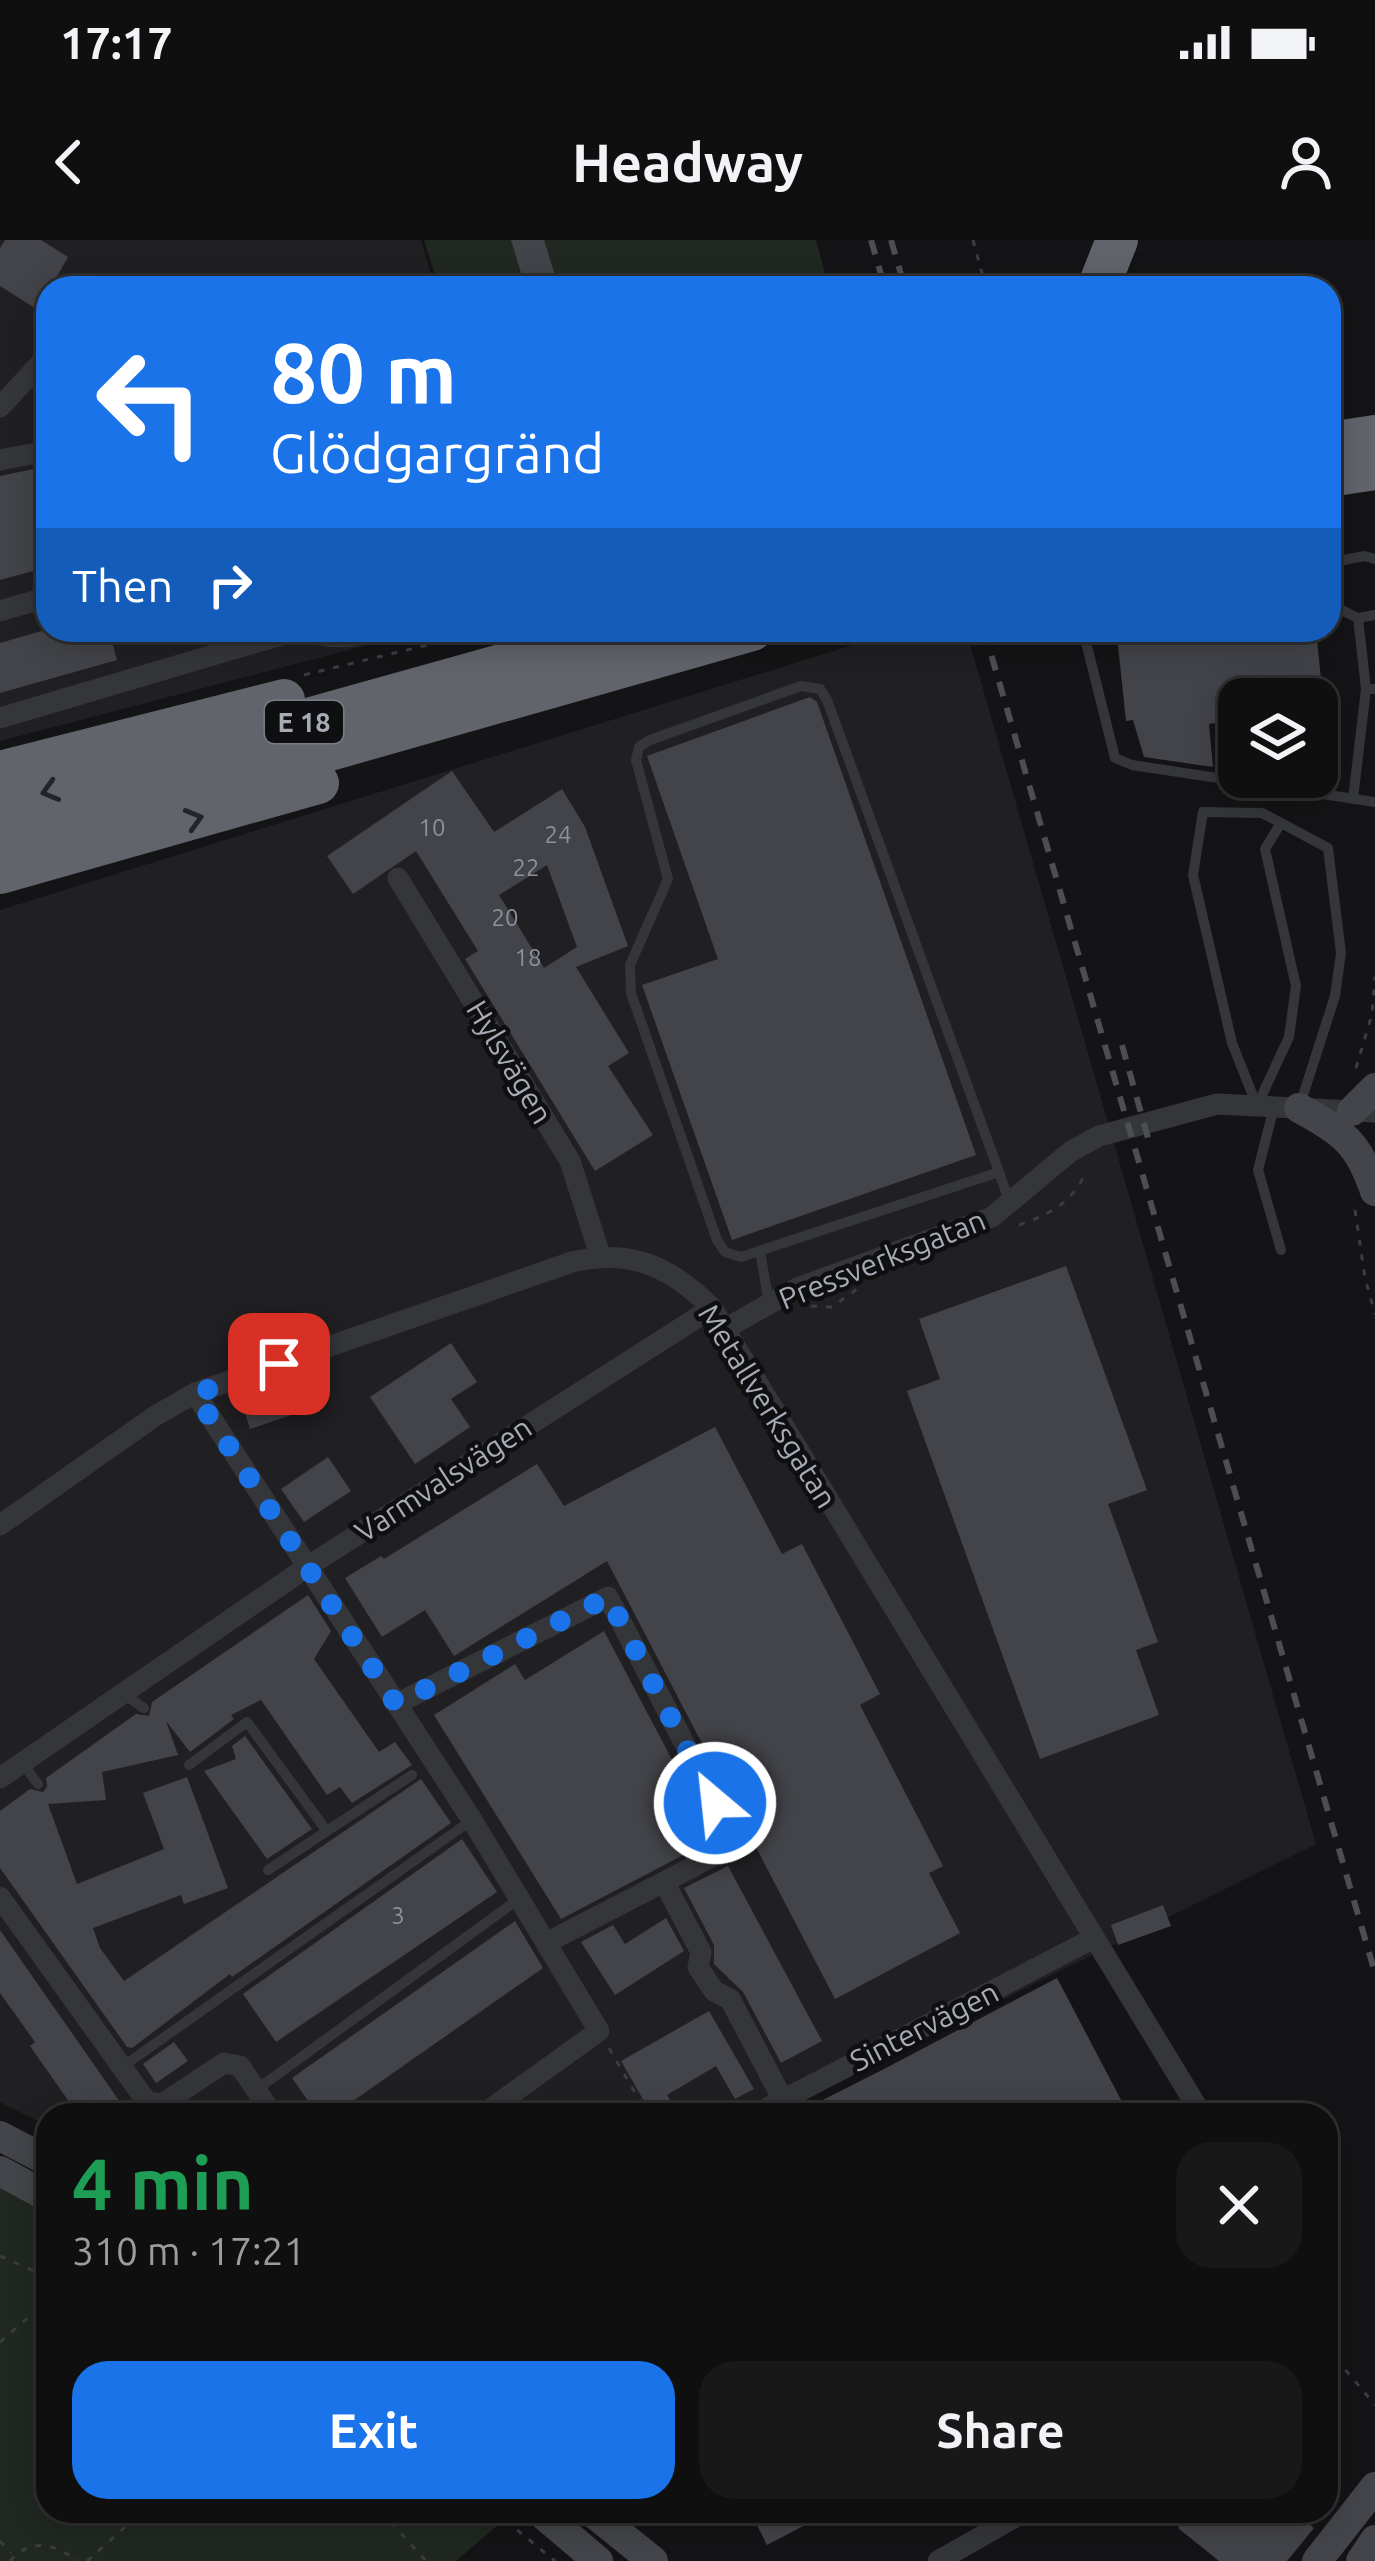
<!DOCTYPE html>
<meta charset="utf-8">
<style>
body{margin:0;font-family:Ubuntu,sans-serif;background:#181819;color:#f1f3f6;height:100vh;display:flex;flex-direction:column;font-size:45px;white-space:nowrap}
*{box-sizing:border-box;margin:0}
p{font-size:39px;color:#9b9c9f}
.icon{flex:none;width:66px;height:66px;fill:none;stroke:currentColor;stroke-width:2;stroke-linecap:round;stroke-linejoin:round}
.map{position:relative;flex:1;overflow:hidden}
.sheet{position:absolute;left:36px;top:1863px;width:1302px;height:420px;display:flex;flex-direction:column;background:#0f0f10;border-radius:36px;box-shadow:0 6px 30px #0003,0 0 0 3px #2f2f30}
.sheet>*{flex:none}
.hud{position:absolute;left:36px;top:36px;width:1305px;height:366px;border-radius:36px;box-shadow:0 6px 30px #0003,0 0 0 3px #2f2f30;background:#1a73e8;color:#fff;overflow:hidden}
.buttons{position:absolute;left:1218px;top:438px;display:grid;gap:24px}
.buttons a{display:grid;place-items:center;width:120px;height:120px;border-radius:24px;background:#0f0f10;box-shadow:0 6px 30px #0003,0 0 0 3px #2f2f30;font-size:60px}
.pin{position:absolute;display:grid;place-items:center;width:102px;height:102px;color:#fff;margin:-51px;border-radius:24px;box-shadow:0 6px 18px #0006}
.me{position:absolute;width:132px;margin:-66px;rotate:332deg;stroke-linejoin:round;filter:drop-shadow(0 0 9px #0008)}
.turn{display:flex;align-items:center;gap:42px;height:252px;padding:0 36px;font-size:54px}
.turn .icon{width:156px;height:156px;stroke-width:2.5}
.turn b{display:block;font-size:84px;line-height:102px}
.then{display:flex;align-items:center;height:114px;padding:0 36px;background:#0003;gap:24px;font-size:45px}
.round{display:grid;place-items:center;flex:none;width:126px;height:126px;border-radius:36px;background:#181819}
.summary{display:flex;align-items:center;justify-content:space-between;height:204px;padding:0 36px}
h1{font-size:72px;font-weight:700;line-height:90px;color:#1e9e55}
.cta{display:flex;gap:24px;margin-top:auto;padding:24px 36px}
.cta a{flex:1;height:138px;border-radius:36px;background:#1a73e8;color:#fff;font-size:48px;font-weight:700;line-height:138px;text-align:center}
.cta a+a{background:#181819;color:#f1f3f6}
.status{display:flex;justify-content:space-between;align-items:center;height:84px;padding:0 60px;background:#0f0f10;direction:ltr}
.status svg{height:33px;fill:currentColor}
header{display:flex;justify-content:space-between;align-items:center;height:156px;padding:0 36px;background:#0f0f10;font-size:54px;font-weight:700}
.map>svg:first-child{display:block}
.built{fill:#202023}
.green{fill:#202821}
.building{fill:#434449;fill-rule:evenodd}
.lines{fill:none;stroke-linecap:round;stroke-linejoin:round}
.path{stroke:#3b3d41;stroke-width:3;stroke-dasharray:6 9;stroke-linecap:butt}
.service{stroke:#35363a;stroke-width:10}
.minor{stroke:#35363a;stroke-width:21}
.secondary{stroke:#43454a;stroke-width:30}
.motorway{stroke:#61646b;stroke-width:42}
.rail{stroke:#4c4e53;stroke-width:6;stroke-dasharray:15 12;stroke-linecap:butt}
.oneway{stroke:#242428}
.route{stroke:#1a73e8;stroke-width:21;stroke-dasharray:0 37.8}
.labels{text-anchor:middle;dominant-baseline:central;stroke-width:9;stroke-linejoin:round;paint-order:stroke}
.number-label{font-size:24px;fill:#8d919a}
.shield{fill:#0f0f11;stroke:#797c84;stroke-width:3}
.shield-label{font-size:27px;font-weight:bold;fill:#a6abb5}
.street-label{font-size:30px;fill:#a6abb5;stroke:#0f0f11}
</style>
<div class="status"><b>17:17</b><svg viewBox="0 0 49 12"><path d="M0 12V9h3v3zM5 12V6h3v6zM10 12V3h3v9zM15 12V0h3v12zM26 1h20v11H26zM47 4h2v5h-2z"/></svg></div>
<header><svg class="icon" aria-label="back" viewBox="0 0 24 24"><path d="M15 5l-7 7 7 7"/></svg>Headway<svg class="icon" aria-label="person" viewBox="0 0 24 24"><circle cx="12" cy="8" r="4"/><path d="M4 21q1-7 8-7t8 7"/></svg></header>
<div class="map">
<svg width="1375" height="2321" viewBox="0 0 1375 2321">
<rect width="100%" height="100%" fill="#141416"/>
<path class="built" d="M 0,0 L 421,0 L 435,48 L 48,48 L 48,390 L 426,390 L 0,501 Z
M 901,390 L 966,390 L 1316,1604 L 770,1875 L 48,1875 L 48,1886 L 0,1862 L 0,670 Z"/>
<path class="green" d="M 424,0 L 816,0 L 829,48 L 439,48 Z
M 0,1946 L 48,1971 L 48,2271 L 511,2274 L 456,2321 L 0,2321 Z"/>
<path class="building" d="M 5,0 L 41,0 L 68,17 L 38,70 L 0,46 L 0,8 Z
M 511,0 L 544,0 L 559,48 L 487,48 L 486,45 L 521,33 Z
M 48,226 L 48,327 L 0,340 L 0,236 Z
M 45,390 L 109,390 L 117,420 L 0,453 L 0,403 Z
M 1172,390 L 1316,390 L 1323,459 L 1239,459 L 1239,470 L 1228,471 L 1229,481 L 1209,484 L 1213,527 L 1144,517 L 1133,480 L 1126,481 L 1117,396 Z
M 810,457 L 817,462 L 976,915 L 732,1000 L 642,745 L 718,719 L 647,516 Z
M 452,531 L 494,592 L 562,549 L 585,587 L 628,706 L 576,727 L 629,813 L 608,826 L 653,895 L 595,931 L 465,719 L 478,711 L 416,611 L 353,654 L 327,616 ZM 547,625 L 577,707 L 544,728 L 499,655 Z
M 1066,1026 L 1147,1250 L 1108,1264 L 1158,1402 L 1136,1410 L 1159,1475 L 1040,1519 L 907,1151 L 940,1139 L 919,1079 Z
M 451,1103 L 477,1142 L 451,1159 L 470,1187 L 415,1224 L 370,1157 Z
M 287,1145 L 297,1173 L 250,1189 L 241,1161 Z
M 715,1187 L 782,1314 L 802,1304 L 880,1454 L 860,1465 L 943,1626 L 929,1633 L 960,1693 L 835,1759 L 607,1321 L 454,1416 L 425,1370 L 382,1397 L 345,1338 L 381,1316 L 384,1319 L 537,1224 L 564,1266 Z
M 328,1217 L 351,1251 L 304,1282 L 281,1249 Z
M 308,1355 L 331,1391 L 314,1419 L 379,1512 L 395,1502 L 412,1525 L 352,1563 L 340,1547 L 327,1555 L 261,1460 L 231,1475 L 234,1479 L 190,1512 L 166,1481 L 178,1515 L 102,1532 L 106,1560 L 48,1564 L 77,1644 L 164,1609 L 143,1553 L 187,1537 L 228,1648 L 184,1664 L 181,1655 L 93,1688 L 100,1708 L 124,1741 L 421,1539 L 451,1583 L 232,1737 L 230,1734 L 132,1808 L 127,1807 L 0,1628 L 0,1571 L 30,1549 L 43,1552 L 47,1547 L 46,1538 L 136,1474 L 149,1476 L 152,1462 Z
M 604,1391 L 714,1599 L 561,1679 L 434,1475 L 515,1424 L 525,1440 Z
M 245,1496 L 312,1589 L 267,1619 L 204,1531 L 236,1519 L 232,1506 Z
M 462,1599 L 497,1652 L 276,1802 L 243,1754 Z
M 728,1626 L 822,1801 L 781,1823 L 743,1752 L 714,1724 L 714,1705 L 684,1648 Z
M 1163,1665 L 1171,1686 L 1118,1705 L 1111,1685 Z
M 666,1678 L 684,1711 L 615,1755 L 581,1702 L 613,1685 L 625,1704 Z
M 515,1681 L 543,1728 L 333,1875 L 318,1875 L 292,1838 Z
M 0,1690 L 104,1839 L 129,1875 L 82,1875 L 73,1861 L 70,1863 L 30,1806 L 35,1802 L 0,1753 Z
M 1057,1738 L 1129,1875 L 793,1875 L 884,1829 Z
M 709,1771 L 754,1849 L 735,1859 L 716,1826 L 667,1855 L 679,1875 L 652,1875 L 621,1821 Z
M 174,1802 L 188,1821 L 156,1843 L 143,1824 Z
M 750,2271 L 832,2271 L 767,2305 Z
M 1192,2271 L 1294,2271 L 1314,2288 L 1287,2321 L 1219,2321 L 1178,2288 Z"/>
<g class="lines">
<path class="path" d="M 973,0 L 986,48
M 304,435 L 489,390
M 1356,828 L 1372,774 L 1375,737
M 1355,970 L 1365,1038 L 1375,1074
M 1019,985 C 1052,973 1072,963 1087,930
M 811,1066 L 832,1067 L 860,1047
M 609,1808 L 648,1875
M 38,1982 L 48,1987
M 0,2016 L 48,2037
M 0,2102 L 48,2060
M 1326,2107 L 1375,2165
M 381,2271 L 426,2321
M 494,2271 L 555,2321
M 0,2301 L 11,2313
M 10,2321 C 32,2297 54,2304 78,2321
M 87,2321 L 143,2271"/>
<path class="service" d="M 1329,323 L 1364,316 L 1375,319
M 1329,364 L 1358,378
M 1375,375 L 1358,378 L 1366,449 L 1375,449
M 1083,390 L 1115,518 L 1132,525 L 1375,562
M 299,392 C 332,411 364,400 399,390
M 1353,559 L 1366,449
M 1257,866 L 1289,797 L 1296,746 L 1265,609 L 1281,583 L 1328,608 L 1341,713 L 1335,756 L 1300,865
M 1257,866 L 1232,803 L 1193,635 L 1203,572 L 1262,573 L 1281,583
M 1274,867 L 1258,930 L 1281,1010
M 999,932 L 741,1017 L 725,1012 L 717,1000 L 631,753 L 630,725 L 668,639 L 636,520 L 639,507 L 650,500 L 801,446 L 820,449 L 827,460 L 999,932 L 1009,961
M 760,1011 L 769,1064
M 123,1454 L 144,1468
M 22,1523 L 38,1544
M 189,1525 L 247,1482 L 326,1590
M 268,1630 L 412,1535
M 122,1827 L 472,1580
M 256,1850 L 520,1658"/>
<path class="minor" d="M 0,167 L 43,121
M 0,220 L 48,211
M 0,371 L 48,357
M 0,478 L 298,390
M 398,638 L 570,921 L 600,1015
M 725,1089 L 797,1048 L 992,977 L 1070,912 L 1099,896 L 1217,864 L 1375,872
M 195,1153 L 472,1580 L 599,1791 L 482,1875
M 0,1285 L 155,1176 L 195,1153 L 572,1022 C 630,1008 670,1026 712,1068 L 1202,1875
M 396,1464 L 608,1357 L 737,1604 L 548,1702
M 0,1538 L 310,1325 L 712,1068
M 664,1642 L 701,1712 L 698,1727 L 714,1751 L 730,1759 L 783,1860
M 0,1657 L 147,1862 L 162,1864 L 224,1823 L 240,1826 L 273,1875
M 754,1875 L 1094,1698
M 938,2321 L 1026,2271"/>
<path class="secondary" d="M 1299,868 C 1344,893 1358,902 1375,951
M 1352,871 L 1375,848
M 0,1896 L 48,1921
M 0,1931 L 48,1957
M 539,2271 L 598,2321
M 591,2271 L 653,2321
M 1317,2321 L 1375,2247
M 1361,2321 L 1375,2300"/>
<path class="motorway" d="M 1098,48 L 1117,0
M 1329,203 L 1375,196
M 1329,236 L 1375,229
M 0,532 L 284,460
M 0,565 L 627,390
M 0,597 L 245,534 L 752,390
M 0,633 L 318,543"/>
<path class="rail" d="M 871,0 L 885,48
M 891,0 L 905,48
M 984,390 L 1375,1733
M 1122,805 L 1148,898"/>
</g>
<defs><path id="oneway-chevron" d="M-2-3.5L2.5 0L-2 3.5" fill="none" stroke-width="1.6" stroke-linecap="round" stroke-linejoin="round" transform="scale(3)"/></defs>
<g class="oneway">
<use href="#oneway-chevron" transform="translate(50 551) rotate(164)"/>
<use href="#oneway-chevron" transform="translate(194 579) rotate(-16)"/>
</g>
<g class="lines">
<path class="route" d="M 279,1124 L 195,1154 L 396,1464 L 608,1357 L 715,1563"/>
</g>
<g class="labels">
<g class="number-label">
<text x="432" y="587">10</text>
<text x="558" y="594">24</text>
<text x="526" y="627">22</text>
<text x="505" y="677">20</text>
<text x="528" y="717">18</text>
<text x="398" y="1675">3</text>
</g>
<rect class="shield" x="265" y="461" width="78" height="42" rx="9"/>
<g class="shield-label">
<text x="304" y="482">E 18</text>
</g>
<g class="street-label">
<text transform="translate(510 822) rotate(59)">Hylsvägen</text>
<text transform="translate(882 1019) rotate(-22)">Pressverksgatan</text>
<text transform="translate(768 1166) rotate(58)">Metallverksgatan</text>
<text transform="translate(443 1239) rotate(-33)">Varmvalsvägen</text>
<text transform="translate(924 1786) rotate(-27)">Sintervägen</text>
</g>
</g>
</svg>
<div class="buttons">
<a><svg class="icon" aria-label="layers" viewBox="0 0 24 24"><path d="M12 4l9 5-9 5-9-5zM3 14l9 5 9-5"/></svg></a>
</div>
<div class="pin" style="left:279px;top:1124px;background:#d93025"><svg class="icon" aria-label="arrive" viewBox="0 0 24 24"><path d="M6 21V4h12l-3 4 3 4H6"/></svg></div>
<svg class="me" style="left:715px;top:1563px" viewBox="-20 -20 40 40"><circle r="17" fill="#1a73e8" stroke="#fff" stroke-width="3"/><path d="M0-11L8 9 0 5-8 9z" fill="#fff"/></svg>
<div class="hud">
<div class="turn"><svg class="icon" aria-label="left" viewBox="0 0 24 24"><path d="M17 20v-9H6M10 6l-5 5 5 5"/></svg><div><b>80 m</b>Glödgargränd</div></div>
<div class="then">Then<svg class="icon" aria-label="right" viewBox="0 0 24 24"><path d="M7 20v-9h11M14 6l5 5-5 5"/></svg></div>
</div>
<section class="sheet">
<div class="summary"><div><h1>4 min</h1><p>310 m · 17:21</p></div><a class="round"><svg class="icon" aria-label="close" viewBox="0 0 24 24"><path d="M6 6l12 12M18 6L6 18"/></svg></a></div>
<div class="cta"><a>Exit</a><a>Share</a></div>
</section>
</div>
